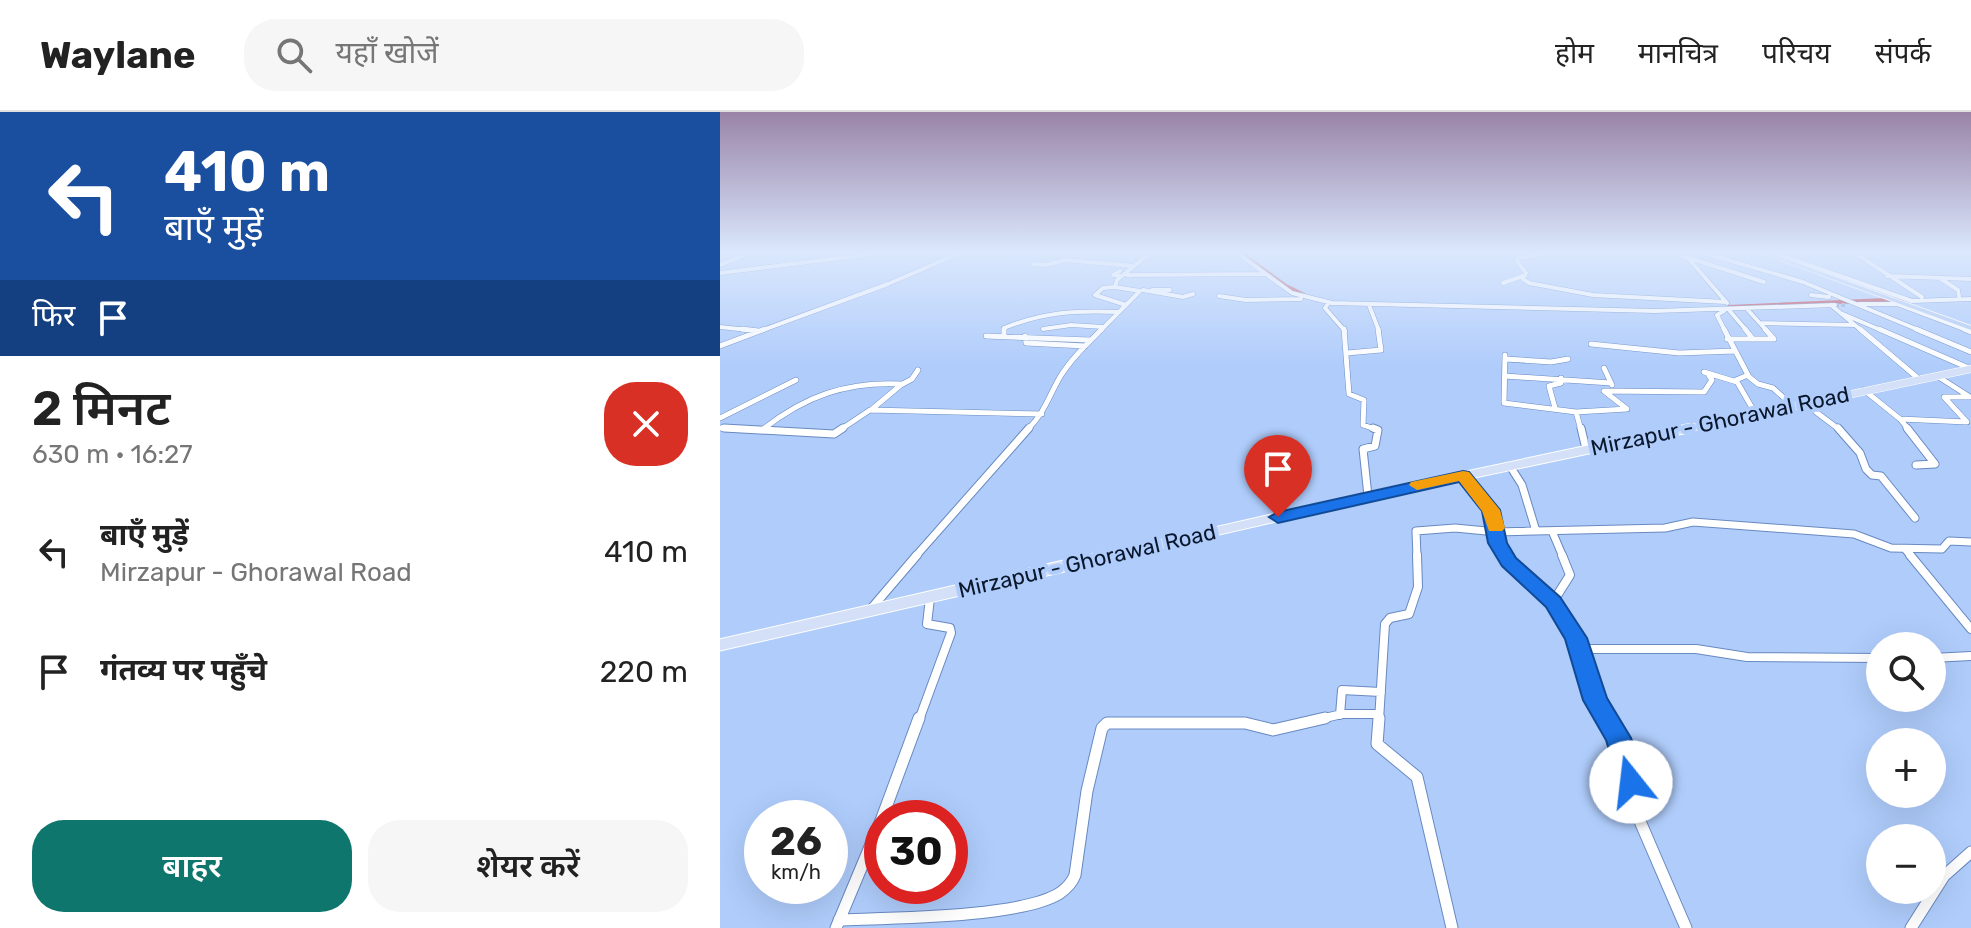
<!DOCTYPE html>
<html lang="hi">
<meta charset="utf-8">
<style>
body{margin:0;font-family:Rubik,"Noto Sans Devanagari",sans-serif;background:#f6f6f6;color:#222;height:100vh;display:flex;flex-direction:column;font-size:30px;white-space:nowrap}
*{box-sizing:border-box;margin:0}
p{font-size:26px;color:#767676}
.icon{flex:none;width:44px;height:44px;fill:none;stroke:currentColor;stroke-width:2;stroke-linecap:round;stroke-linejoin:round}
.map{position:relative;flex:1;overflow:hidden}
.details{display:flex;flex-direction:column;background:#fff;width:720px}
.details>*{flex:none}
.guide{background:#1a4fa0;color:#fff;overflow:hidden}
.fabs{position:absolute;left:1146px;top:520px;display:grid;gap:16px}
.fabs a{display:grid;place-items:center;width:80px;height:80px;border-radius:50%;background:#fff;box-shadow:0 8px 32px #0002;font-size:40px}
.speed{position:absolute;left:24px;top:688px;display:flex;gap:16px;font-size:40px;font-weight:700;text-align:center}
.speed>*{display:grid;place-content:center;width:104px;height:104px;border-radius:50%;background:#fff;box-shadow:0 8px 32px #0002;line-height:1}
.speed small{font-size:20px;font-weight:400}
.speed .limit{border:12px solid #d22;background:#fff;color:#111}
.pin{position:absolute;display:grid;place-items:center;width:68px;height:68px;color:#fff;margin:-82px -34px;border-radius:50% 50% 50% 0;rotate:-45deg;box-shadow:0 0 8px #0007}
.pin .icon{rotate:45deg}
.me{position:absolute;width:88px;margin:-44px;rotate:344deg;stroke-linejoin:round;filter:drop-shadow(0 0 6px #0008)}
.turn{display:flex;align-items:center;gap:28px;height:168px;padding:0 32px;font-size:36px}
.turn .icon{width:104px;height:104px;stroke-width:2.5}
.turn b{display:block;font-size:56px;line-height:68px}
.then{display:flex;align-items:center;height:76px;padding:0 32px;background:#0003;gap:16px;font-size:30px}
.round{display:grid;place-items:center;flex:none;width:84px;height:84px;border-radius:32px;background:#f6f6f6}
.head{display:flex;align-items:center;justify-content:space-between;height:136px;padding:0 32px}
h1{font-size:48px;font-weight:600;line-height:60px}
.button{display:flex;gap:16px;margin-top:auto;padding:16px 32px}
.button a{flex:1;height:92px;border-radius:32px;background:#0f766e;color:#fff;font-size:32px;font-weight:600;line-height:92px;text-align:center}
.button a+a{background:#f6f6f6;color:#222}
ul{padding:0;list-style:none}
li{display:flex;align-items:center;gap:24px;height:120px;padding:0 32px}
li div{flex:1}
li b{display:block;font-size:30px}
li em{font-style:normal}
header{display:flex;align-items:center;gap:48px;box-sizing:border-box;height:112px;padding:0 40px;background:#fff;border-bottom:2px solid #e0e0e0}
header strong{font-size:38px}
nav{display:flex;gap:44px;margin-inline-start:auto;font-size:28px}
.search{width:560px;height:72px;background:#f6f6f6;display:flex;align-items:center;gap:20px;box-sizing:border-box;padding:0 28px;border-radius:32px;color:#767676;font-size:30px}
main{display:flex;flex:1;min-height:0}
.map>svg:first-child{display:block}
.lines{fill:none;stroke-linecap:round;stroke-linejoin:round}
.canal{stroke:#c23c47;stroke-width:4}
.minor-tunnel{stroke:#8ea8d2;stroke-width:4;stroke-dasharray:4 2;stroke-linecap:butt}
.minor-far4-casing{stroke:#6889c1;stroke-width:5}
.minor-far3-casing{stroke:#6889c1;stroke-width:6}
.minor-far2-casing{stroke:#6889c1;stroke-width:9}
.minor-far1-casing{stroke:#6889c1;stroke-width:10}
.minor-casing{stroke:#6889c1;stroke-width:13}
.major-far2-casing{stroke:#fff;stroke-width:8}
.major-far1-casing{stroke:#fff;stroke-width:10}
.major-casing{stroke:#fff;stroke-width:13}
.highway-casing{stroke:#fff;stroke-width:2}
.minor-far4{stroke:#fff;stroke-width:4}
.minor-far3{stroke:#fff;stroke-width:5}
.minor-far2{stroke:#fff;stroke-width:7}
.minor-far1{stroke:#fff;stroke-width:8}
.minor{stroke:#fff;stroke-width:11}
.major-far2{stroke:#d3e0f7;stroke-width:7}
.major-far1{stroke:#d3e0f7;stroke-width:8}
.major{stroke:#d3e0f7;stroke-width:11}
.highway{fill:#b5ccf2;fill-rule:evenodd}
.route{fill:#1a73e8;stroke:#114b97;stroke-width:2}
.slow{fill:#f59e0b}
.labels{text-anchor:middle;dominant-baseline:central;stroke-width:8;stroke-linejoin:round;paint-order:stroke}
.street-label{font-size:22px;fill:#0a172c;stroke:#afccfb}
</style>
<header>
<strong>Waylane</strong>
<div class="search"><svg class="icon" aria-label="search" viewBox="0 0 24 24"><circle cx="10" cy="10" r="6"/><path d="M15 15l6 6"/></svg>यहाँ खोजें</div>
<nav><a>होम</a><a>मानचित्र</a><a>परिचय</a><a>संपर्क</a></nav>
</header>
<main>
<section class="details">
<div class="guide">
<div class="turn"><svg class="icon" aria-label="left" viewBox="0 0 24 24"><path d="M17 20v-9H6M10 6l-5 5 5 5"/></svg><div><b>410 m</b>बाएँ मुड़ें</div></div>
<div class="then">फिर<svg class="icon" aria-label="arrive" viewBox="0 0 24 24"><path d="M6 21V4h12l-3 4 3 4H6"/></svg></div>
</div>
<div class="head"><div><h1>2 मिनट</h1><p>630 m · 16:27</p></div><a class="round" style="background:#d93025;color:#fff"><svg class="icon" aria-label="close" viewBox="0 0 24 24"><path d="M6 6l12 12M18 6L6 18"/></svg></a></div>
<ul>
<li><svg class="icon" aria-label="left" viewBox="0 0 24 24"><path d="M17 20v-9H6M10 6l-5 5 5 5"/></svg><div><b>बाएँ मुड़ें</b><p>Mirzapur - Ghorawal Road</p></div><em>410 m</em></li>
<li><svg class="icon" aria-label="arrive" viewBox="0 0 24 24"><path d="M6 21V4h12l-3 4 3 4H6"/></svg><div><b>गंतव्य पर पहुँचे</b></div><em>220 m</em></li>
</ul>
<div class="button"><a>बाहर</a><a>शेयर करें</a></div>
</section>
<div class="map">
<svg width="1251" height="816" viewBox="0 0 1251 816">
<rect width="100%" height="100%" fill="#afccfb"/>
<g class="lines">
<path class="canal" d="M 521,141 L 566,174 L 586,184
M 1009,195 L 1189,187"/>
<path class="minor-tunnel" d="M 1115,193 L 1125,193"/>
<defs>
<path id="minor-far4" d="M 517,141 L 572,181 L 612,191 L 935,199 L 1115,193
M 797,141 L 800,144 L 797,149 L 806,161 L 803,167 L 809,171 L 873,183 L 1006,190
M 955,141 L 969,147 L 1007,191
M 984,141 L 1083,170 L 1201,219
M 1055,141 L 1192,189 L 1251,187
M 1135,141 L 1202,185
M 966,145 L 1044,170
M 798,146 L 826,141
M 313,152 L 326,153 L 345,148 L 413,154
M 0,153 L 30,141
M 400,159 L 393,163 L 402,164
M 0,161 L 161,141
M 407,163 L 546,162
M 1167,164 L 1251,167
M 1221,167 L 1238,178 L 1239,184
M 783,171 L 803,164
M 395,175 L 383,176 L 375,183 L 406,193
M 423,178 L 463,185 L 473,182
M 432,178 L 450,178
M 1091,183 L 1109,185
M 499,184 L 526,188 L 581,187
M 609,190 L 605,196 L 625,219
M 1139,192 L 1177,192 L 1249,219
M 649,193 L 659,219
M 1111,193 L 1142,219
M 1008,197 L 1027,219
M 1027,197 L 1047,219
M 1004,199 L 997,203 L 1005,219
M 1123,202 L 1163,219
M 1040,211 L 1135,213
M 0,215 L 38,219
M 323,217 L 351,213 L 384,215
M 40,219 L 168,172 L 240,141
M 284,219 L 284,216 C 324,200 356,198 399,200
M 380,219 L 420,179 L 395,175 L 397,168 L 430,141"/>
<path id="minor-far3" d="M 22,217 L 38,219
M 284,217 L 284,223
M 624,217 L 629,282 L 644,288 L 643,313 L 658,318
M 1004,217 L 1028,263 L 1016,268 L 1035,301
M 1025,217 L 1033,227
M 1140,217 L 1199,267
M 1159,217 L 1251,257
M 1196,217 L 1251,240
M 1244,217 L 1251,220
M 266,224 L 370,228
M 305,224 L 306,231 L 365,234
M 1007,227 L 1054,227 L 1045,217
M 871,232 L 959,241 L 1015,239
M 0,234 L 45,217
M 627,241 L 661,238 L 658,217
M 785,243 L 784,291 L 856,300 L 861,318
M 785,247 L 831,250 L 848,247
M 884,256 L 892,273
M 984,260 L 1017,270
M 785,264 L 891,271
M 1028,264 L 1038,272 L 1053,276 L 1073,294
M 179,274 L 192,267 L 198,258
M 1144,278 L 1180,307 L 1189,318
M 1084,291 L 1120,318
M 835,296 L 829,274 L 841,271 L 841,266
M 856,300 L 907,297 L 884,279 L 984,280 L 992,268 L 989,264
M 0,306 L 76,268
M 1180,307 L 1247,310 L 1224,285 L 1250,285 L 1217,264
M 0,316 L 42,318
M 42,318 C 85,284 127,269 182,272 L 151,298
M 120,318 L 150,298 L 322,302
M 307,318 C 324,302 329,284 340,265 C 351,247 367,232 382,217"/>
<path id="minor-far2" d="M 4,316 L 114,322 L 123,316
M 861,316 L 866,337
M 1118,316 L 1140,341 L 1146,357 L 1152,363 L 1161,364 L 1195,406
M 1187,316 L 1215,352 L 1196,353
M 790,354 L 802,373 L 816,419
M 743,364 L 771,398 L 778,431 L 786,445
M 648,384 L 643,337 L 655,334 L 658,318 L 653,316
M 832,419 L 843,445
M 1185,437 L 1192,445
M 195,445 L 309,316
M 697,445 L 696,419 L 735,416 L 777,420 L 945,416 L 973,410 L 1134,422 L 1171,436 L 1222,437 L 1229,429 L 1251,430"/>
<path id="minor-far1" d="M 785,443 L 833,490
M 842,443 L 850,463 L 833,490 L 856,526 L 876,588 L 888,608
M 1190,443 L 1251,517
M 150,498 L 197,443
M 861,537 L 976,537 L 1027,545 L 1160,546
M 1212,546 L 1251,544
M 620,603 L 622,578 L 661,580
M 199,608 L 231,521 L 230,516 L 207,512 L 210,486
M 596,608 L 622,602 L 659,602
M 659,608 L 665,512 L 670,506 L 689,502 L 698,475 L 697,443"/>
<path id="minor" d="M 659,606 L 657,632 L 697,665 L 732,816
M 886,606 L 898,626 L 911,670 L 913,693 L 966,816
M 162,706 L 199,606
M 119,808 C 168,806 301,806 340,781 C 347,776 352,771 355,763 L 367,679 L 382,616 L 387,611 L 525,611 L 553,618 L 605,606
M 116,816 L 162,706
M 1191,816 L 1224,764 L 1251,740"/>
<path id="major-far2" d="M 961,318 L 1251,257"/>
<path id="major-far1" d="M 383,445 L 668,380 L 970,316"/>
<path id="major" d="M 0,533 L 392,443"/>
<path id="highway" d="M 1041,141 L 1048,141 L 1251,214 L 1251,218 Z"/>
</defs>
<use href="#minor-far4" class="minor-far4-casing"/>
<use href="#minor-far3" class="minor-far3-casing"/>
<use href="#minor-far2" class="minor-far2-casing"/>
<use href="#minor-far1" class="minor-far1-casing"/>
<use href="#minor" class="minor-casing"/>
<use href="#major-far2" class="major-far2-casing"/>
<use href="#major-far1" class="major-far1-casing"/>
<use href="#major" class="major-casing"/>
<use href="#highway" class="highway-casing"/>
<use href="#minor-far4" class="minor-far4"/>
<use href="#minor-far3" class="minor-far3"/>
<use href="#minor-far2" class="minor-far2"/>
<use href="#minor-far1" class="minor-far1"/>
<use href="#minor" class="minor"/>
<use href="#major-far2" class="major-far2"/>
<use href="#major-far1" class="major-far1"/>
<use href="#major" class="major"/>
<use href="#highway" class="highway"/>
</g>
<linearGradient id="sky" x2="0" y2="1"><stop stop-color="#9984a8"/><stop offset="0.55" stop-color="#dbe8fd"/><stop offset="1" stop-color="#dbe8fd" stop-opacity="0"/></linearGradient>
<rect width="1251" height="255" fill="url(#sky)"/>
<path class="route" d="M 743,359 L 749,360 L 780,398 L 787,431 L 796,446 L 840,485 L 867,526 L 887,586 L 911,626 L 925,670 L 921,678 L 911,682 L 901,678 L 886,628 L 863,588 L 845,527 L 826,495 L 782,454 L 768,431 L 762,399 L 739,370 L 558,411 L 549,405 L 558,400 Z"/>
<path class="slow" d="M 743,359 L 749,360 L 780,398 L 785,416 L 782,419 L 769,419 L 762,399 L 739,369 L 697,378 L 689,373 L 691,370 Z"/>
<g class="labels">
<g class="street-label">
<text transform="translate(1000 309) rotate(-12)">Mirzapur - Ghorawal Road</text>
<text transform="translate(367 449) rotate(-13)">Mirzapur - Ghorawal Road</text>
</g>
</g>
</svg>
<div class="fabs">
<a><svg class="icon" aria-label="search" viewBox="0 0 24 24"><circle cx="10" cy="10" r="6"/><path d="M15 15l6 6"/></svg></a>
<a>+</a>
<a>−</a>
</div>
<div class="speed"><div>26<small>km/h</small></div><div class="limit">30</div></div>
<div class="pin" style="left:558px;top:405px;background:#d93025"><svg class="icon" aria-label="arrive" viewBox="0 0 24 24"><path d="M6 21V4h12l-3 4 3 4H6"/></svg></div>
<svg class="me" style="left:911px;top:670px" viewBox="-20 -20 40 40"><circle r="19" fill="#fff"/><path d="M0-13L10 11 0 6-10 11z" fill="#1a73e8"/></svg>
</div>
</main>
